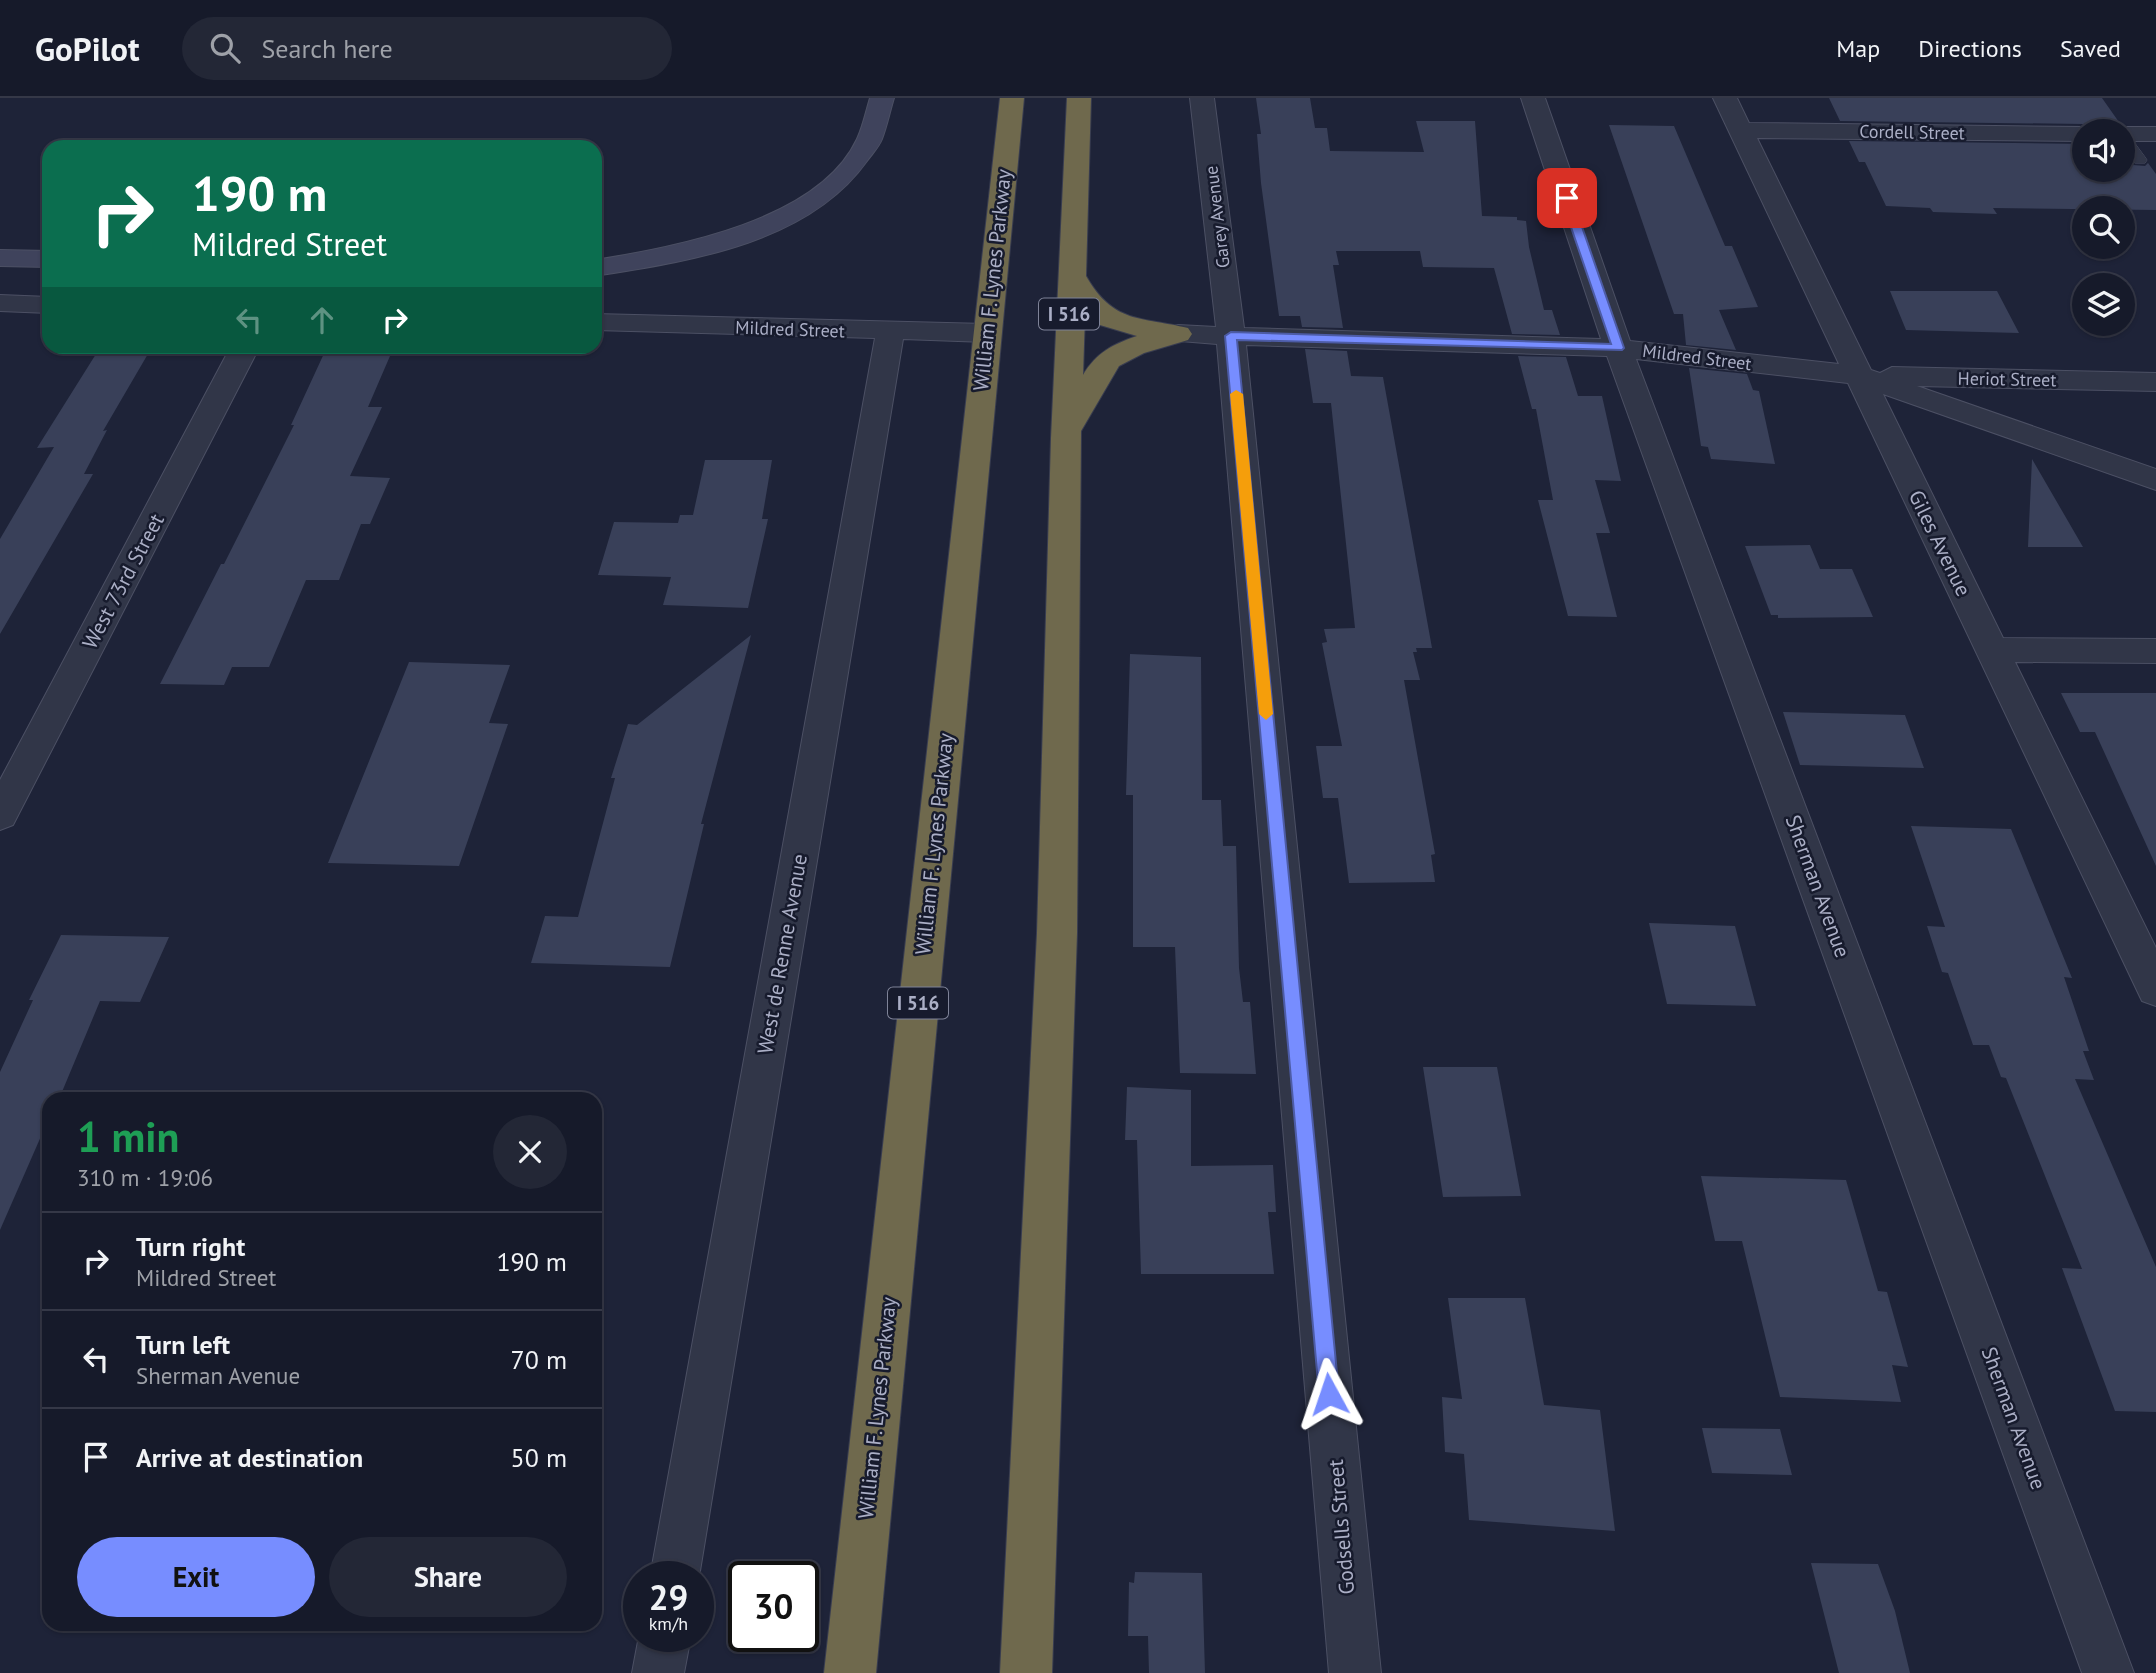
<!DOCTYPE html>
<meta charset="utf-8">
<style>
body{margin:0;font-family:"PT Sans",sans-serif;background:#232736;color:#f1f3f6;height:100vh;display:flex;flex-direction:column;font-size:26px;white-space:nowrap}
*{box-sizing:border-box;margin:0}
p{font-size:23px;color:#9ea1a8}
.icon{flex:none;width:38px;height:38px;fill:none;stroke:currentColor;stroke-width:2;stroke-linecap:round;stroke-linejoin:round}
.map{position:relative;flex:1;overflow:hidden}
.details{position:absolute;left:42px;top:994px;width:560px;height:539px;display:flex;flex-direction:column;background:#161a2a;border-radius:21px;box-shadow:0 2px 5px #0004,0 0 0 2px #353847}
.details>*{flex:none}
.top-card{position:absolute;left:42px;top:42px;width:560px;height:214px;border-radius:21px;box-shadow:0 2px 5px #0004,0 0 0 2px #353847;background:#0b6e4f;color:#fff;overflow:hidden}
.fabs{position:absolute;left:2072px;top:21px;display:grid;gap:14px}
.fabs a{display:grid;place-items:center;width:63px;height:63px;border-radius:50%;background:#161a2a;box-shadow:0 2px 5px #0004,0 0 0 2px #353847;font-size:35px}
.speed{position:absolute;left:623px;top:1463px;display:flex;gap:14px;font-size:35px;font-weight:700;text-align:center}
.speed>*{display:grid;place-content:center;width:91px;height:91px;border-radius:50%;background:#161a2a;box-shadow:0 2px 5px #0004,0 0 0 2px #353847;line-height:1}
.speed small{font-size:18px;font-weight:400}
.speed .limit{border:4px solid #111;border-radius:10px;background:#fff;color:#111}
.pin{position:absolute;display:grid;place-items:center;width:60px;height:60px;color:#fff;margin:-30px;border-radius:14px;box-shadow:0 4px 10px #0006}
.me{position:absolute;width:77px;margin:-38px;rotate:355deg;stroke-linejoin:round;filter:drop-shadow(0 0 5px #0008)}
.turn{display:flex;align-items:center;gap:24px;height:147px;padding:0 35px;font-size:32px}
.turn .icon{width:91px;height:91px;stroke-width:2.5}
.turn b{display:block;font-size:49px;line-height:60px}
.lanes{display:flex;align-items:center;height:66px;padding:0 35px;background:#0003;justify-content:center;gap:35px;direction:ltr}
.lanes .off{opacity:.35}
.round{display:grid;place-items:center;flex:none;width:74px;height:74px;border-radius:37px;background:#232736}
.overview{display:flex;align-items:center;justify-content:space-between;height:119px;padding:0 35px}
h1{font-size:42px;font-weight:700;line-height:52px;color:#1e9e55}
.cta{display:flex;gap:14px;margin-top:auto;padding:14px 35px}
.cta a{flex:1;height:80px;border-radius:42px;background:#778dff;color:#111;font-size:28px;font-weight:700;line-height:80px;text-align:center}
.cta a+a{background:#232736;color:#f1f3f6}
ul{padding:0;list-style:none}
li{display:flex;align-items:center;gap:21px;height:98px;padding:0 35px;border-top:2px solid #353847}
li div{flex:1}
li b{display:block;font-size:26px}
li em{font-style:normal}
header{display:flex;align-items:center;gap:42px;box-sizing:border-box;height:98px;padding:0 35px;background:#161a2a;border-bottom:2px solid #353847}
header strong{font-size:33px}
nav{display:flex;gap:38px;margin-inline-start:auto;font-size:24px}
.search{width:490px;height:63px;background:#232736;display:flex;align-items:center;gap:18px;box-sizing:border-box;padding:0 24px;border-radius:38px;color:#9ea1a8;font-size:26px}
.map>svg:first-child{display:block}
.building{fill:#394059}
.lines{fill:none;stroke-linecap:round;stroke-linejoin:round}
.lane-casing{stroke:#4c5064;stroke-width:1}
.street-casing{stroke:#4c5064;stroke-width:2}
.secondary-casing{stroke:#4c5064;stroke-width:2}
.highway-casing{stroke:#393d50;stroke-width:2}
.lane{fill:#313648;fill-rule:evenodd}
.street{fill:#313648;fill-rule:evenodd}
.secondary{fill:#3f435c;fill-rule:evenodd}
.highway{fill:#6f694d;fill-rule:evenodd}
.route{fill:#778dff;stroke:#4d5ca6;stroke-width:2}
.slow{fill:#f59e0b}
.labels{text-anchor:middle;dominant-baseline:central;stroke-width:5;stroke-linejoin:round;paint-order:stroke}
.far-street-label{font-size:18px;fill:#abafc6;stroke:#171b2d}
.shield{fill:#171b2d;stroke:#7f8398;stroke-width:2}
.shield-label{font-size:19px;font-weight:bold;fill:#abafc6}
.street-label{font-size:21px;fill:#abafc6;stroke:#171b2d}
</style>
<header>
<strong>GoPilot</strong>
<div class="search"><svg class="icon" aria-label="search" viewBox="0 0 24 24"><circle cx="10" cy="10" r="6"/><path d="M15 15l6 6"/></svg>Search here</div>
<nav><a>Map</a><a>Directions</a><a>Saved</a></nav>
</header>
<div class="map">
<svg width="2156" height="1575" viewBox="0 0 2156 1575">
<rect width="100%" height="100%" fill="#1e2338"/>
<path class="building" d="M 1256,0 L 1310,0 L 1315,30 L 1327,30 L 1330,53 L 1424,54 L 1416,23 L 1475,23 L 1482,118 L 1517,119 L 1517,122 L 1526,123 L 1529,149 L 1544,212 L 1552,212 L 1560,237 L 1512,236 L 1494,170 L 1423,169 L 1420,153 L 1336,153 L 1339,167 L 1333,167 L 1343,230 L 1302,229 L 1300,218 L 1279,218 L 1261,85 L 1257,36 L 1261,36 Z
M 1829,0 L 2102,0 L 2121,27 L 2109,33 L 2098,33 L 2084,26 L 1840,23 Z
M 1609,27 L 1674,28 L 1725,148 L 1732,148 L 1758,209 L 1719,212 L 1736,252 L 1686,247 L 1683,216 L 1674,216 Z
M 1849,43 L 2084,46 L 2084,72 L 2123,72 L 2123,53 L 2133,67 L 2145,68 L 2148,65 L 2156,76 L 2156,112 L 1993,110 L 1997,116 L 1933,114 L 1930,110 L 1886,108 L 1865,64 L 1859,64 Z
M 1890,193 L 1997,193 L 2019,235 L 1906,232 Z
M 101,248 L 152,249 L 103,333 L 107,332 L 84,376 L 93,376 L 0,536 L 0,441 L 54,349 L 37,350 Z
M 327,249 L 378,250 L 375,258 L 390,258 L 368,309 L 382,309 L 350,378 L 390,380 L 370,426 L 361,426 L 339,482 L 306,482 L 269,569 L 232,569 L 224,587 L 160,586 L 221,466 L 224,466 L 294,327 L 291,327 Z
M 1305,251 L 1347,253 L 1351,278 L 1383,279 L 1432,550 L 1416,550 L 1417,554 L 1413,554 L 1420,582 L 1404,582 L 1435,756 L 1431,757 L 1435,784 L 1349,785 L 1338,700 L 1323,700 L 1316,648 L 1342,648 L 1322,545 L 1327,544 L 1324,531 L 1355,530 L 1331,305 L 1313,305 Z
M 1518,258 L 1566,259 L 1578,298 L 1602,298 L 1621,383 L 1595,382 L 1610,435 L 1596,435 L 1617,519 L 1568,518 L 1538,402 L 1553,402 L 1536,311 L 1532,311 Z
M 1689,270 L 1747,276 L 1753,292 L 1759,293 L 1775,366 L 1711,361 L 1708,349 L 1701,348 Z
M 2032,361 L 2083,449 L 2028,449 Z
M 705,362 L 772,362 L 762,421 L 768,421 L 748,510 L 663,507 L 671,479 L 598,477 L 614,424 L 678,425 L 680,417 L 693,417 Z
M 1810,447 L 1820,471 L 1852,471 L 1873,519 L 1778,520 L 1778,517 L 1771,517 L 1745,448 Z
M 751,537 L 701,726 L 704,726 L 670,869 L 531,865 L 545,818 L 578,819 L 615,680 L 611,680 L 628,626 L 637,627 Z
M 1130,556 L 1201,559 L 1202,702 L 1221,702 L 1223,748 L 1236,748 L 1239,870 L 1243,904 L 1250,904 L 1256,976 L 1180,975 L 1175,849 L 1133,849 L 1133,697 L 1126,697 Z
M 409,564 L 510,567 L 489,625 L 508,626 L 459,768 L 328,765 Z
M 2061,595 L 2156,595 L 2156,768 L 2095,634 L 2080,634 Z
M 1783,614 L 1905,617 L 1924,670 L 1800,667 Z
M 1911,728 L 2011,731 L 2072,880 L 2064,879 L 2089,953 L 2083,953 L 2094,982 L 2075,981 L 2156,1169 L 2156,1314 L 2115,1313 L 2062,1170 L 2082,1171 L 2006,980 L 2001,979 L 1989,947 L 1973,947 L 1948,875 L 1942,874 L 1927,828 L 1945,829 Z
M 1649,825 L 1735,828 L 1756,908 L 1667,906 Z
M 61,837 L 169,839 L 140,904 L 100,903 L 59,1001 L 49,1001 L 49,1020 L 0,1132 L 0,974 L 33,902 L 29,902 Z
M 1423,969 L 1497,969 L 1521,1098 L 1443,1099 Z
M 1127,989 L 1191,992 L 1191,1068 L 1273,1067 L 1276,1114 L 1268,1114 L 1274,1176 L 1141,1176 L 1137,1042 L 1125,1042 Z
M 1701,1078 L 1846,1082 L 1878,1193 L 1887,1194 L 1908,1269 L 1892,1267 L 1901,1304 L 1780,1299 L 1742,1143 L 1715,1143 Z
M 1448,1200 L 1525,1200 L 1544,1307 L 1600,1312 L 1615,1433 L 1469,1422 L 1464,1356 L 1445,1354 L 1442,1299 L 1462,1301 Z
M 1702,1330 L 1780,1331 L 1792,1377 L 1712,1375 Z
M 1811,1465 L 1878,1466 L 1895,1513 L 1910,1575 L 1839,1575 Z
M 1135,1474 L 1202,1475 L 1205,1575 L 1149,1575 L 1148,1538 L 1128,1538 L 1129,1484 L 1134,1485 Z"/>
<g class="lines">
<defs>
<path id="lane" d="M 2123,35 L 2128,36 L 2145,59 L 2147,62 L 2145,65 L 2135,65 L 2123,49 Z"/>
<path id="street" d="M 1190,0 L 1214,0 L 1244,230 L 1601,241 L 1521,0 L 1545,0 L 1630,243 L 1839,266 L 1713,0 L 1737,0 L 1749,25 L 2084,29 L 2095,33 L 2084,33 L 2084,43 L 1757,40 L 1871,272 L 1880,275 L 1892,269 L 2156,275 L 2156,293 L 1917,288 L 2156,371 L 2156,392 L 1883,296 L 2003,540 L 2156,541 L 2156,565 L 2015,564 L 2156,850 L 2156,908 L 2142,903 L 1848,285 L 1636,261 L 2134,1575 L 2082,1575 L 1607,258 L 1246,247 L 1381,1575 L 1329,1575 L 1217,246 L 1168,242 L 1164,236 L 1168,230 L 1178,227 L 1216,229 Z
M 2123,29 L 2156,29 L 2156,43 L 2123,43 L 2123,33 L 2112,33 Z
M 0,197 L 49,199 L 49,215 L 0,213 Z
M 595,216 L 986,226 L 996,229 L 1000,235 L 996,241 L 986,244 L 903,241 L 698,1485 L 698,1479 L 650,1479 L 875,240 L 595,232 Z
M 231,248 L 260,248 L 13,727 L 0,732 L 0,682 Z
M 639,1538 L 691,1538 L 684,1575 L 632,1575 Z"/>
<path id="secondary" d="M 870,0 L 894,0 C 890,13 887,28 882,41 C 879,49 872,56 867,63 C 808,146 689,163 595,178 L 595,162 C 675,149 819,123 857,41 C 863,28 866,13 870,0 Z
M 0,152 L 49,153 L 49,169 L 0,168 Z"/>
<path id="highway" d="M 1000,0 L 1024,0 L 876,1575 L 824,1575 Z
M 1067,0 L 1091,0 L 1086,178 C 1113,226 1142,219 1188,230 L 1192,236 L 1188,242 L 1144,255 L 1119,268 L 1081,333 L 1077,835 L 1052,1575 L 1000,1575 L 1037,835 L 1051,340 ZM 1085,216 L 1100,227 L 1137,238 C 1113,246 1096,255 1083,277 Z"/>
</defs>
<use href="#lane" class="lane-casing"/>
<use href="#street" class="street-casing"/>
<use href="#secondary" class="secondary-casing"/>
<use href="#highway" class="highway-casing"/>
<use href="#lane" class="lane"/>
<use href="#street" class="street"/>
<use href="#secondary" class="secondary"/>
<use href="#highway" class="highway"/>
</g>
<path class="route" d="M 1563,97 L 1572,100 L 1624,250 L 1622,252 L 1237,242 L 1339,1296 L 1336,1303 L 1329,1306 L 1322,1303 L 1319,1296 L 1225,238 L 1231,234 L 1611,246 L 1561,100 Z"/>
<path class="slow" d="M 1236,292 L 1243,296 L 1273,616 L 1266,622 L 1259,616 L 1230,296 Z"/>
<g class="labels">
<g class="far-street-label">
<text transform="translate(1912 34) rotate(1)">Cordell Street</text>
<text transform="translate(1217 119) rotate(-97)">Garey Avenue</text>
<text transform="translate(790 231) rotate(2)">Mildred Street</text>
<text transform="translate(1697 259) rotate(7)">Mildred Street</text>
<text transform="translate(2007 281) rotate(1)">Heriot Street</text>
</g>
<g class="shield">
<rect x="1039" y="200.5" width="60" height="31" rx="5"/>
<rect x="888" y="889.5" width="60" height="31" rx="5"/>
</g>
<g class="shield-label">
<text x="1069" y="216">I 516</text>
<text x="918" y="905">I 516</text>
</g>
<g class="street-label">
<text transform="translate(992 182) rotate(-84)">William F. Lynes Parkway</text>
<text transform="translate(1940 445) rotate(64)">Giles Avenue</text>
<text transform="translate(123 483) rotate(-62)">West 73rd Street</text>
<text transform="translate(934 746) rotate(-84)">William F. Lynes Parkway</text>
<text transform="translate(1818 788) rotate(70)">Sherman Avenue</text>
<text transform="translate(782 856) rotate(-80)">West de Renne Avenue</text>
<text transform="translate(877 1310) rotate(-84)">William F. Lynes Parkway</text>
<text transform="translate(2014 1320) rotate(70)">Sherman Avenue</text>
<text transform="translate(1341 1429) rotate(-95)">Godsells Street</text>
</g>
</g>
</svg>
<div class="fabs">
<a><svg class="icon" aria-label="sound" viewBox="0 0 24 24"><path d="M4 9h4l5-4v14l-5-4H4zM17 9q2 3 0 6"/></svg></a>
<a><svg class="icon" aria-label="search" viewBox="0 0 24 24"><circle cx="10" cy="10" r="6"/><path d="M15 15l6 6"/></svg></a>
<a><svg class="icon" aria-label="layers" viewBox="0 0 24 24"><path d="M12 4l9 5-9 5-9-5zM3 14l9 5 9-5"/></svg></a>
</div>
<div class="speed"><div>29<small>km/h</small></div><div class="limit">30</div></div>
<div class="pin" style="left:1567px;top:100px;background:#d93025"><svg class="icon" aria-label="arrive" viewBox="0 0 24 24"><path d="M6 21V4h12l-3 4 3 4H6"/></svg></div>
<svg class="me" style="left:1329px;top:1296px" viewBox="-20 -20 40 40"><path d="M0-17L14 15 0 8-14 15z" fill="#778dff" stroke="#fff" stroke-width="4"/></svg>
<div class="top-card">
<div class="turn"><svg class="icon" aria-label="right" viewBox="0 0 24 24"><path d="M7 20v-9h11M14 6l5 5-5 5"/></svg><div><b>190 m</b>Mildred Street</div></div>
<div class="lanes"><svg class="icon off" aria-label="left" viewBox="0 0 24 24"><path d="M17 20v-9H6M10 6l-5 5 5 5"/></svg><svg class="icon off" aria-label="ahead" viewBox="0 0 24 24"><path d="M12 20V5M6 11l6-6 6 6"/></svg><svg class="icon" aria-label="right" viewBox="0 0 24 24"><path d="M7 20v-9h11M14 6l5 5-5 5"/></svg></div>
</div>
<section class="details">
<div class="overview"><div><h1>1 min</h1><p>310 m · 19:06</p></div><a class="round"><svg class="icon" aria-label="close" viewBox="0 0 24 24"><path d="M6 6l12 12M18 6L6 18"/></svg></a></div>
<ul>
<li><svg class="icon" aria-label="right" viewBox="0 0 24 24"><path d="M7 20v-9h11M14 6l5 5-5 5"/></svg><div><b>Turn right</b><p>Mildred Street</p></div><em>190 m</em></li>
<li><svg class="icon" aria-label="left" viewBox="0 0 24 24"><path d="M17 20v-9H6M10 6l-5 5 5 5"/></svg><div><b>Turn left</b><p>Sherman Avenue</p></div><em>70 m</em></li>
<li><svg class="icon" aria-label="arrive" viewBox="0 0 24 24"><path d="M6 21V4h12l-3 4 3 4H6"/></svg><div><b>Arrive at destination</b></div><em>50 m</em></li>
</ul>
<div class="cta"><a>Exit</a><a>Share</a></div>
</section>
</div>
